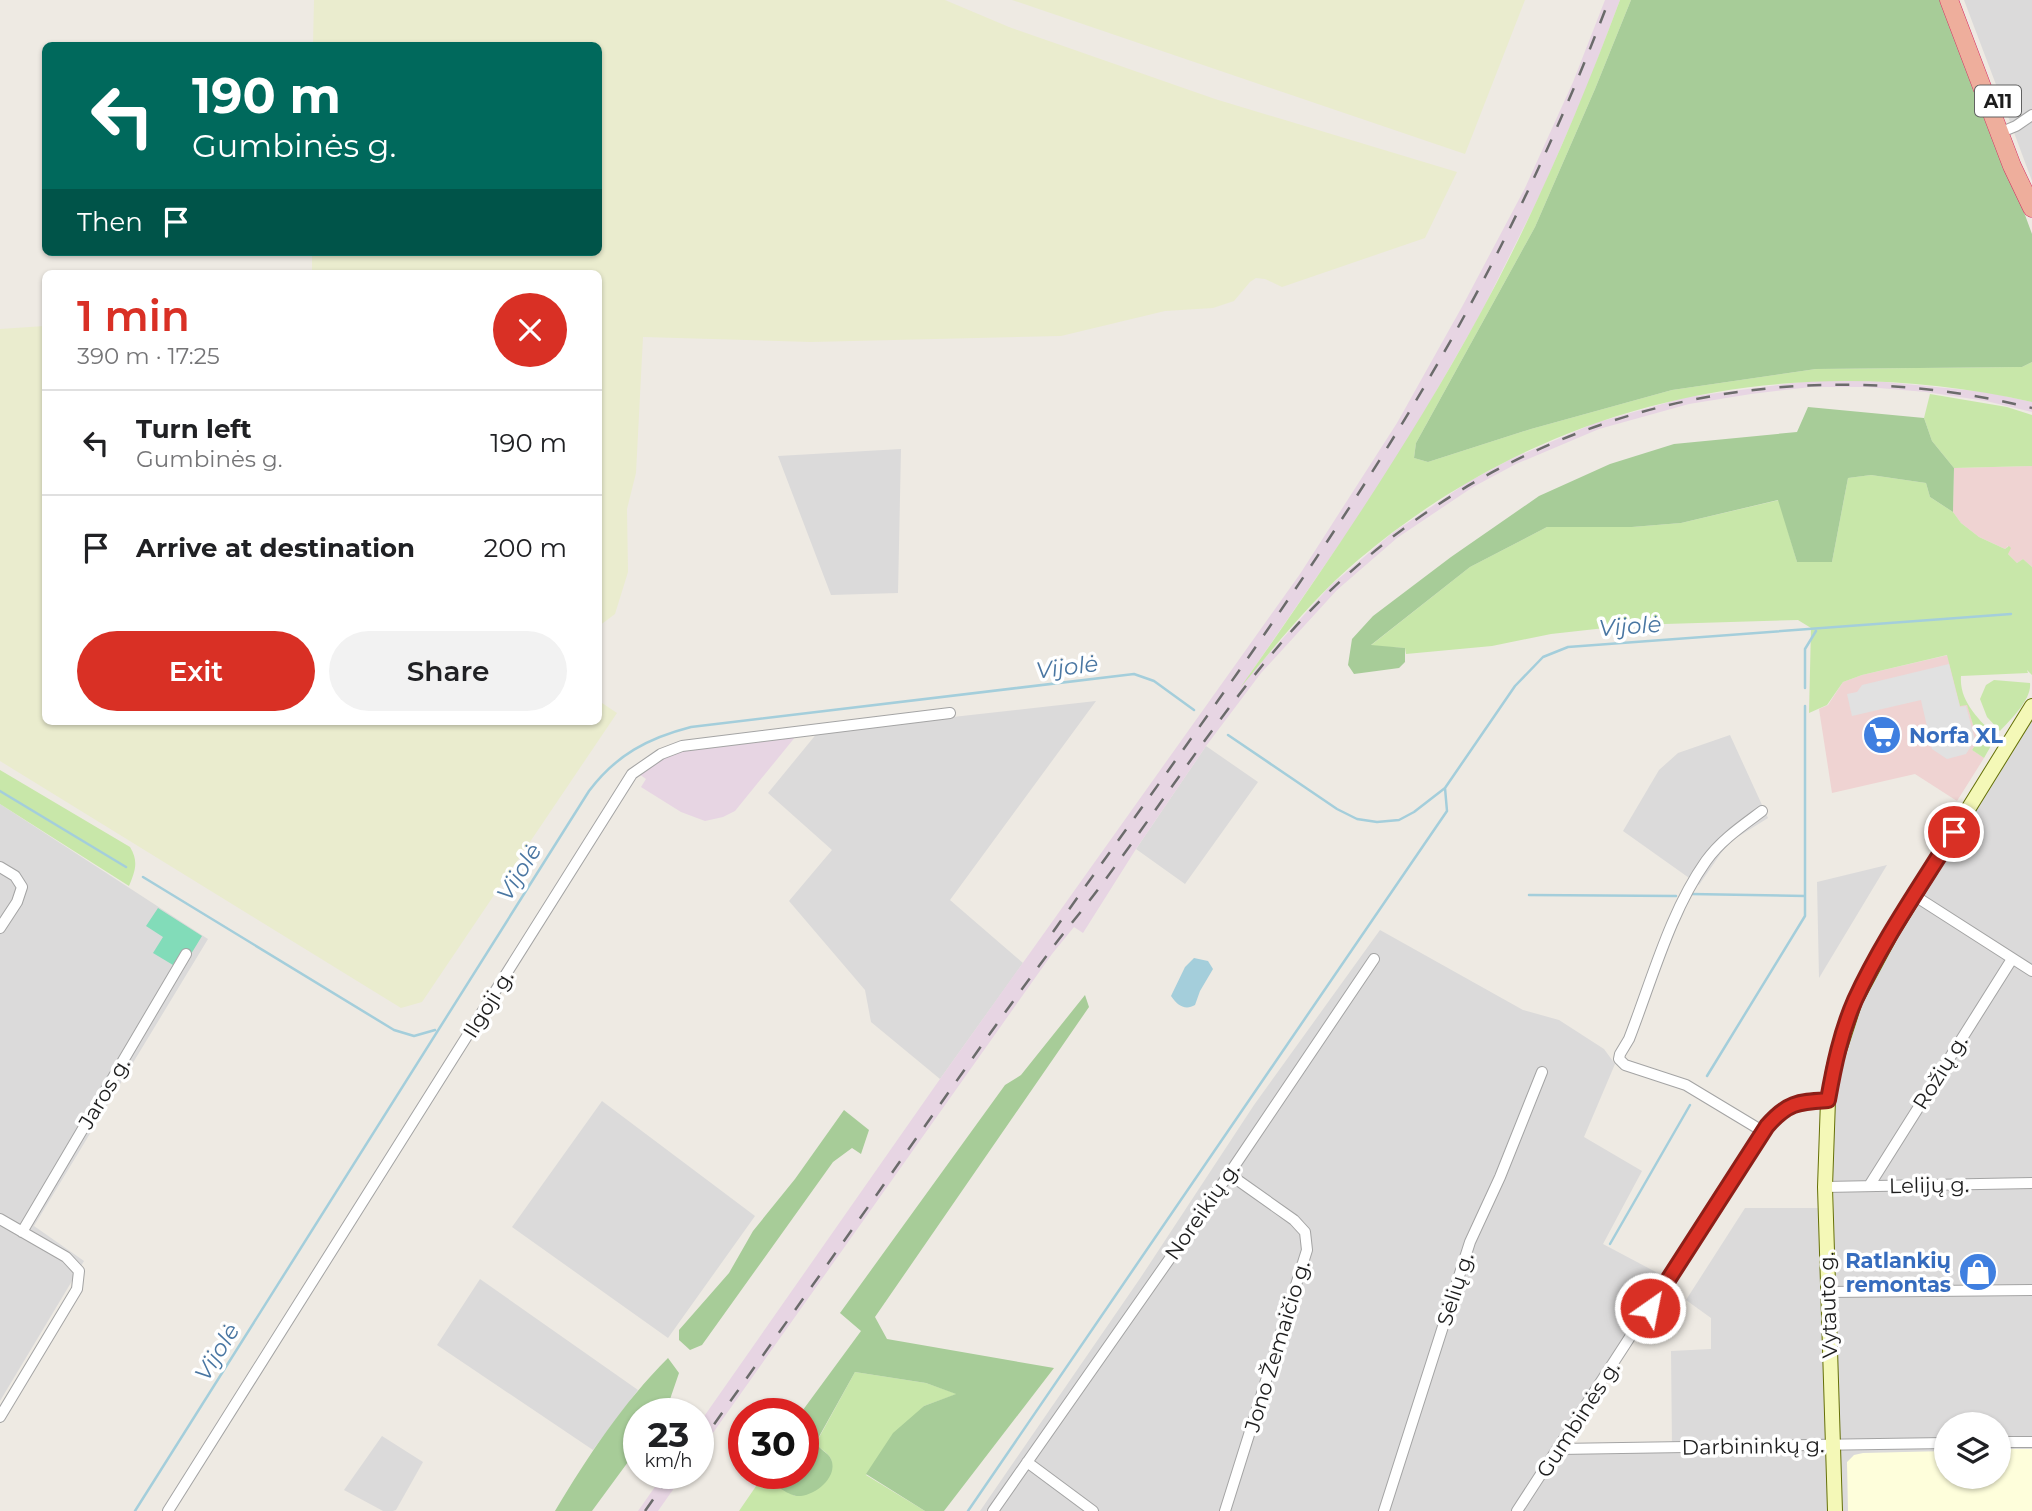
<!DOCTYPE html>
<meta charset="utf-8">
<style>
body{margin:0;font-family:Montserrat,sans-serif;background:#f2f2f2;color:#202124;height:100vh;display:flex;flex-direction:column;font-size:26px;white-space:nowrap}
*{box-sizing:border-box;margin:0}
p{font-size:23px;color:#757577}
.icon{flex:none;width:38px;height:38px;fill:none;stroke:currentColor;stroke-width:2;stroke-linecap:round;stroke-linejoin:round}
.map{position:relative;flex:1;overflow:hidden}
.details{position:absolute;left:42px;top:270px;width:560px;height:455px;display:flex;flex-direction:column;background:#fff;border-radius:10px;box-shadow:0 2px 5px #0004}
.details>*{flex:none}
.banner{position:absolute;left:42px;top:42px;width:560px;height:214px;border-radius:10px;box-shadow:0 2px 5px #0004;background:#00695c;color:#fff;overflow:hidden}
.fabs{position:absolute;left:1934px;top:1412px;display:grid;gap:14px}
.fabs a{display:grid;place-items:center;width:77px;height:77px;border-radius:50%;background:#fff;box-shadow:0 2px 5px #0004;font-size:35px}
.speed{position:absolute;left:623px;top:1398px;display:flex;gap:14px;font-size:35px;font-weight:700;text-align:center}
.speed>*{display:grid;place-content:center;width:91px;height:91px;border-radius:50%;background:#fff;box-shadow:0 2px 5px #0004;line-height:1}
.speed small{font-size:18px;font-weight:400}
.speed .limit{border:10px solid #d22;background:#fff;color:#111}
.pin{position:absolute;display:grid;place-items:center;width:60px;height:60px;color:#fff;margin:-30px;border:4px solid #fff;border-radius:50%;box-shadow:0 2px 7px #0007}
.me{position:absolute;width:77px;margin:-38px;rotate:33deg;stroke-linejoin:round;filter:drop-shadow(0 0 5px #0008)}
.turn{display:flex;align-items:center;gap:24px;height:147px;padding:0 35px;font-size:32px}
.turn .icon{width:91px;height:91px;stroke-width:2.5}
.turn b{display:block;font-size:49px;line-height:60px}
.then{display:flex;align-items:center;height:66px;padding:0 35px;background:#0003;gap:14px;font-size:26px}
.round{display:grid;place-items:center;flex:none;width:74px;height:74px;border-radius:37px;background:#f2f2f2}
.overview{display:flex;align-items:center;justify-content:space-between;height:119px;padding:0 35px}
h1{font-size:42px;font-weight:600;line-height:52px;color:#d93025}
.action{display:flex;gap:14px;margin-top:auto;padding:14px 35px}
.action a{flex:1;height:80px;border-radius:42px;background:#d93025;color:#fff;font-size:28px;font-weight:600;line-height:80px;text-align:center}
.action a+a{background:#f2f2f2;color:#202124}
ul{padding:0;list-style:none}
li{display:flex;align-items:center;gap:21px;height:105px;padding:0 35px;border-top:2px solid #e0e0e0}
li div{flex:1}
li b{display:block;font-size:26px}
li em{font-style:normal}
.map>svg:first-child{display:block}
.residential{fill:#dbdada;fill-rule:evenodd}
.commercial{fill:#efd3d2}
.industrial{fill:#e7d5e3}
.education{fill:#fefedb}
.farmland{fill:#eaecce}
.grass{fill:#c8e7a9}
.forest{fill:#a7cc98}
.pitch{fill:#82dcb9}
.parking{fill:#e1e1e1}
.water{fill:#a4cedb}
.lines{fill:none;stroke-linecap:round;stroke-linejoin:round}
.stream{stroke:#a4cedb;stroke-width:2.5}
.minor-casing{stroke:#a4a4a4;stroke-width:12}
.secondary-casing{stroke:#657007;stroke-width:16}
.trunk-casing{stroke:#d42863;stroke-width:19}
.minor{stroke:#fff;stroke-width:10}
.secondary{stroke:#f4f8b7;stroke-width:14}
.trunk{stroke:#eeae9c;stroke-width:18}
.rail{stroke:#6b6b6b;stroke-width:2.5;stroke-dasharray:14 14;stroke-linecap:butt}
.route-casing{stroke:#8d1f18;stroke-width:18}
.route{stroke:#d93025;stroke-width:12}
.labels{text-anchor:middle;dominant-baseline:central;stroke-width:7;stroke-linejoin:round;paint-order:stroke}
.shield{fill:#fff;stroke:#616161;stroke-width:2}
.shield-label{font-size:19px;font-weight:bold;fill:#1d1d1d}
.shop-label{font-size:21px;font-weight:bold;fill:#366cbe;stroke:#fff;text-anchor:start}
.street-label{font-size:21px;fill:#1d1d1d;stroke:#fff}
.water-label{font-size:23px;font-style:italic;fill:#4976a2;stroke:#fff}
</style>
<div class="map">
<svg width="2032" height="1511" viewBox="0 0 2032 1511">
<rect width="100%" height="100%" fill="#eeeae3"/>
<path class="residential" d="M 1964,0 L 2032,0 L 2032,181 L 2006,111 Z
M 901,449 L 898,593 L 831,595 L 778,456 Z
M 1096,701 L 950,900 L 1023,963 L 940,1079 L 871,1022 L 865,990 L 789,901 L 832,850 L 768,793 L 818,732 Z
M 2032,718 L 2032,1511 L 1840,1511 L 1832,1123 L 1842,1055 L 1856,1014 L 1896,938 ZM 1946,1424 L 1998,1424 L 1998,1477 L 1946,1477 Z
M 1730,735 L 1768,818 L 1728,843 L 1699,885 L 1623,831 L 1659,770 L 1678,753 Z
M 1206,746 L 1258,782 L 1185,884 L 1136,849 Z
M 0,804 L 208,939 L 34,1226 L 84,1261 L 0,1401 Z
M 1887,865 L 1819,978 L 1817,882 Z
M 1380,930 L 1523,1010 L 1559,1020 L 1604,1049 L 1615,1064 L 1584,1137 L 1642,1171 L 1603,1244 L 1669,1279 L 1560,1448 L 1672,1447 L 1671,1351 L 1711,1349 L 1711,1318 L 1686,1300 L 1745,1208 L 1819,1208 L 1828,1511 L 980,1511 L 1141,1277 L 1254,1105 Z
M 602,1101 L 755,1216 L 668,1338 L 512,1227 Z
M 480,1279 L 638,1390 L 593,1450 L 437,1345 Z
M 382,1436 L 423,1462 L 396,1510 L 393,1511 L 383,1511 L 344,1490 Z"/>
<path class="commercial" d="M 2032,466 L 2032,567 L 2023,559 L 2017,563 L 2008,554 L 2008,546 L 2005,549 L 1979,537 L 1961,523 L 1953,512 L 1954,468 Z
M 1948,655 L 1960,705 L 1967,704 L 1978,741 L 1972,750 L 1984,758 L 1957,801 L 1915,774 L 1832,793 L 1819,709 L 1828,705 L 1843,682 L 1862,675 Z"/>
<path class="industrial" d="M 1605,0 L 1620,0 L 1587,87 L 1541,193 L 1481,313 L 1414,430 L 1365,507 L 1247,678 L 1330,586 L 1391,534 L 1468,482 L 1511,459 L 1595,423 L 1687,397 L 1808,381 L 1866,380 L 1986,392 L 2032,402 L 2032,412 L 1986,401 L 1926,392 L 1867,387 L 1811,387 L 1751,394 L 1689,404 L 1599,429 L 1516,464 L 1473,487 L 1397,538 L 1337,590 L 1261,673 L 1206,746 L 1136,849 L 1083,933 L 1074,927 L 1052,954 L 698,1454 L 698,1425 L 940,1079 L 1300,574 L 1397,423 L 1463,305 L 1525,188 L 1573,82 Z
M 796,736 L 735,811 L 723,817 L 705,821 L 681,812 L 641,787 L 646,779 L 639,774 L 654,762 L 683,750 Z
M 664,1474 L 684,1474 L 658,1511 L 638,1511 Z"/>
<path class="education" d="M 1999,1449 L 2032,1449 L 2032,1511 L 1848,1511 L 1847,1462 L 1854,1455 L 1863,1453 L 1946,1451 L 1946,1477 L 1998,1477 Z"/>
<path class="farmland" d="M 314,0 L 945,0 L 1009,27 L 1215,99 L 1457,172 L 1425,238 L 1282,287 L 1265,279 L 1256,278 L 1250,282 L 1234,301 L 1213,308 L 1165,311 L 1061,336 L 811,342 L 643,337 L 636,473 L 627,509 L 628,572 L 615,614 L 599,626 L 598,273 L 312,273 L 312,252 L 598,252 L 598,46 L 313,45 Z
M 1012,0 L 1525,0 L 1465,154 Z
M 45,326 L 46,721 L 598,721 L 599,701 L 617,713 L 422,1002 L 401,1008 L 0,761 L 0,329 Z"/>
<path class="grass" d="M 1620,0 L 1631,0 L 1595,89 L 1535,227 L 1416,443 L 1414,458 L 1428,462 L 1531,429 L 1672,390 L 1816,369 L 2022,367 L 2032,362 L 2032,402 C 1789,348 1550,398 1358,560 C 1314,597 1277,644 1240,688 C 1326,566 1409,444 1480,314 C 1535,213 1580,107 1620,0 Z
M 1930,394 L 2007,407 L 2032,415 L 2032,466 L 1954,468 L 1932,441 L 1924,418 Z
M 1871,475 L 1926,483 L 1930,497 L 1953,512 L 1961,523 L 1979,537 L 2005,549 L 2009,546 L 2011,548 L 2008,554 L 2017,563 L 2023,559 L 2032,567 L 2032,675 L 2027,670 L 2028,673 L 1961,676 C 1959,702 1980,720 1996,737 L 1984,758 L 1972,750 L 1978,741 L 1967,705 L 1960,706 L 1947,655 L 1862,675 L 1843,682 L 1827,705 L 1809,713 L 1811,628 L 1798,620 L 1632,625 L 1551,634 L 1492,646 L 1406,654 L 1405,648 L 1370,646 L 1470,567 L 1547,527 L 1632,527 L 1681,523 L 1779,500 L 1797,562 L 1832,562 L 1848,478 Z
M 1994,680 L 2030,683 C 2032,699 2011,719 2000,731 L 1987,717 L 1980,699 L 1986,685 Z
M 0,770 L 130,847 C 139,862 135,871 129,886 L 0,804 Z
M 855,1372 L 926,1383 L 957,1394 L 924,1406 L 866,1475 L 925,1511 L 739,1511 L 763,1476 L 795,1496 C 811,1491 826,1488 830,1470 C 831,1466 832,1463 831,1459 C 828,1452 819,1449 816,1443 Z"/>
<path class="forest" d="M 1631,0 L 1942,0 L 1996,136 L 2032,234 L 2032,362 L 2022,367 L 1816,369 L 1672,390 L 1531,429 L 1428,462 L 1414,458 L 1416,443 L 1535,227 L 1595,89 Z
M 1808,407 L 1924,418 L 1932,441 L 1954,468 L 1953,512 L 1930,497 L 1926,483 L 1871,475 L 1848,478 L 1832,562 L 1797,562 L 1778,500 L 1681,523 L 1632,527 L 1547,527 L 1470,567 L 1371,645 L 1405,648 L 1405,662 L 1399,668 L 1354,674 L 1348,665 L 1352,639 L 1373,616 L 1451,557 L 1539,496 L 1610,464 L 1674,444 L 1797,432 Z
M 1085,995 L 1089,1007 L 875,1317 L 887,1339 L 1054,1368 L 944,1511 L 925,1511 L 866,1474 L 893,1433 L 924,1406 L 956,1394 L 926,1383 L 855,1372 L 816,1442 C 819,1450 828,1452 831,1459 C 839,1477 814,1497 797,1496 C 787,1495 772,1482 763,1476 L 764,1474 L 803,1474 L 803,1414 L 800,1414 L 861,1331 L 840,1313 L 1005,1085 L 1021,1075 Z
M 844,1110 L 869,1130 L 861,1154 L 852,1148 L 833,1162 L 702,1345 L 690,1350 L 679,1340 L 679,1330 L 729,1273 L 753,1231 L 795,1179 Z
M 668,1358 L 679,1373 L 667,1408 L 663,1414 L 639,1414 L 639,1447 L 592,1511 L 555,1511 C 588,1456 623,1403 668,1358 Z"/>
<path class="pitch" d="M 158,908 L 202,936 L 191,954 L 183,949 L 173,965 L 153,953 L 163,937 L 146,926 Z"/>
<path class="parking" d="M 1949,664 L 1960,707 L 1966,706 L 1975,740 L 1966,754 L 1947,759 L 1932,749 L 1921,700 L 1852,716 L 1847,694 L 1857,692 L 1862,685 Z"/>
<path class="water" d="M 1194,958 L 1208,961 L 1213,969 L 1200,991 L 1195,1005 C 1185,1011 1177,1005 1171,996 L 1185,967 Z"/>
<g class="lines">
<path class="stream" d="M 1805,688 L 1805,649 L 1816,631
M 1228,735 L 1337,809 L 1357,819 L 1377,822 L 1399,820 L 1414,812 L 1445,788 L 1515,686 L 1543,657 L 1568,647 L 2011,614
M 0,791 L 126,867
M 143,877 L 394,1030 L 414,1036 L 435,1030
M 1691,894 L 1805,896
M 1529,895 L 1676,896
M 1707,1076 L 1805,916 L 1805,706
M 1610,1244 L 1690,1105
M 135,1511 L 589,791 C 616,755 648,738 691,727 L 1134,674 L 1154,681 L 1194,710
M 968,1511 L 1447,811 L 1445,788"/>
<defs>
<path id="minor" d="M 1999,133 L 2016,126 L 2032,115
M 1762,811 C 1742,826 1721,840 1706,861 C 1670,912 1652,980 1629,1039 L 1620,1054 L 1619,1059 L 1625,1065 L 1686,1085 L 1764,1132
M 0,867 L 15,876 L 22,887 L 17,902 L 0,928
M 1915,896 L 2032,971
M 1869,1186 L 2012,959
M 1825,1187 L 2032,1183
M 0,1219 L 66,1257 L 79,1271 L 77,1289 L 0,1417
M 22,1232 L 186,954
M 1828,1292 L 2032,1290
M 1998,1442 L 2032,1442
M 1559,1449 L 1946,1443
M 1027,1462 L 1093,1511
M 168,1511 L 632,774 L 661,754 L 682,746 L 950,713
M 993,1511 L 1229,1174 L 1374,959
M 1225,1511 L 1307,1250 L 1305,1232 L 1294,1220 L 1229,1174
M 1384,1511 L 1470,1242 L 1500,1177 L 1542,1072
M 1517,1511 L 1767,1126 C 1788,1103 1798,1102 1828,1100"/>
<path id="secondary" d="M 1835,1511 L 1825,1187 L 1828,1100 L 1834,1066 L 1855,1001 L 1892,932 L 2032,706"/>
<path id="trunk" d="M 1949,0 L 2012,166 L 2032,208"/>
</defs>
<use href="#minor" class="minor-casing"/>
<use href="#secondary" class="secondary-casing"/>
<use href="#trunk" class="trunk-casing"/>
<use href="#minor" class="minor"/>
<use href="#secondary" class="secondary"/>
<use href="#trunk" class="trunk"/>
<path class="rail" d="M 1053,932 C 1171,765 1294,601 1400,427 C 1483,292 1553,148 1609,0
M 698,1447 C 770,1345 843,1243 915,1140 C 959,1078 1002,1015 1048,954 C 1062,934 1078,916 1093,896 C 1165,801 1227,699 1309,612 C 1498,415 1769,343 2032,408
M 645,1511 L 671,1474"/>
</g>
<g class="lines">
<defs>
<path id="route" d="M 1650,1308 L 1767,1126 C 1788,1102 1798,1102 1828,1100 C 1834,1066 1841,1032 1855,1000 C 1882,941 1920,887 1954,832"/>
</defs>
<use href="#route" class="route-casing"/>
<use href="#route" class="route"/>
</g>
<defs>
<symbol id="supermarket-disc" viewBox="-11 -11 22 22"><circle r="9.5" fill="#3f7fe0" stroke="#fff"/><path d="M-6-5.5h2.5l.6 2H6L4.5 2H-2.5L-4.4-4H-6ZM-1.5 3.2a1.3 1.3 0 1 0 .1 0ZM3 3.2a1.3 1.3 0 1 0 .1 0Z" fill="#fff"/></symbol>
<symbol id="shop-disc" viewBox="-11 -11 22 22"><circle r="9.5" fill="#3f7fe0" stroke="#fff"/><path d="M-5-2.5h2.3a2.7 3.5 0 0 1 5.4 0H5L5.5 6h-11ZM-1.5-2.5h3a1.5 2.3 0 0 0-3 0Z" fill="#fff"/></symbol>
</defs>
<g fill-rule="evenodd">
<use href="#supermarket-disc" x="1860" y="713" width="44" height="44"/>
<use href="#shop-disc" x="1956" y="1250" width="44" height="44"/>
</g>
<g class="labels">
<rect class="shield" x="1975" y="85.5" width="46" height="31" rx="5"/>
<g class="shield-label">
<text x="1998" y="101">A11</text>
</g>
<g class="shop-label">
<text x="1909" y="735">Norfa XL</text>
<text x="1951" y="1260" text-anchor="end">Ratlankių<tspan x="1951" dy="24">remontas</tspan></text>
</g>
<g class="street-label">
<text transform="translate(488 1004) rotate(-58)">Ilgoji g.</text>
<text transform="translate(1940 1072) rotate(-58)">Rožių g.</text>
<text transform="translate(104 1093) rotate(-59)">Jaros g.</text>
<text transform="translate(1929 1185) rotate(-1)">Lelijų g.</text>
<text transform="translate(1202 1211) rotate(-55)">Noreikių g.</text>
<text transform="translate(1455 1289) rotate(-72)">Sėlių g.</text>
<text transform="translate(1828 1305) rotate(-92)">Vytauto g.</text>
<text transform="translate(1277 1346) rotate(-73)">Jono Žemaičio g.</text>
<text transform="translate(1578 1419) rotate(-57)">Gumbinės g.</text>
<text transform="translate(1753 1446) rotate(-1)">Darbininkų g.</text>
</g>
<g class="water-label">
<text transform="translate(1630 626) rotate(-4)">Vijolė</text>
<text transform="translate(1067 667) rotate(-7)">Vijolė</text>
<text transform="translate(519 872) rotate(-58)">Vijolė</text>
<text transform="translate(217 1352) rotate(-58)">Vijolė</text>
</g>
</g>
</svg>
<div class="fabs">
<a><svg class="icon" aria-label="layers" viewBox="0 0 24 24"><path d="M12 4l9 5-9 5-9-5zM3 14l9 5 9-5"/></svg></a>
</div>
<div class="speed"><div>23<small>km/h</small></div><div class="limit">30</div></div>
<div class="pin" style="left:1954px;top:832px;background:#d93025"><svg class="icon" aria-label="arrive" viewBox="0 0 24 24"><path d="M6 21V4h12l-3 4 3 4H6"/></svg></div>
<svg class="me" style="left:1650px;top:1308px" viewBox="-20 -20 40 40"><circle r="17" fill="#d93025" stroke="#fff" stroke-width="3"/><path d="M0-11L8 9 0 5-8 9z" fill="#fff"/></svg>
<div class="banner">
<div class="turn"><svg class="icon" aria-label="left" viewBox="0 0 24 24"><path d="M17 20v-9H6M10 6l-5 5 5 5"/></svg><div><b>190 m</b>Gumbinės g.</div></div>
<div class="then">Then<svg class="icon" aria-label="arrive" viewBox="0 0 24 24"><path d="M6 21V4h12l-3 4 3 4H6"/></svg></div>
</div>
<section class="details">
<div class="overview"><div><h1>1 min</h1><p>390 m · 17:25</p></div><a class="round" style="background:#d93025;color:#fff"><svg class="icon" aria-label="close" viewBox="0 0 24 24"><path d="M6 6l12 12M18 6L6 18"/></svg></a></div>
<ul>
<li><svg class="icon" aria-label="left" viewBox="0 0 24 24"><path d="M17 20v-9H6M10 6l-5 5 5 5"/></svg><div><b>Turn left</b><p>Gumbinės g.</p></div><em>190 m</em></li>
<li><svg class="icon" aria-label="arrive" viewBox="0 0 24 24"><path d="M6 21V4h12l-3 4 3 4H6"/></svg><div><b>Arrive at destination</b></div><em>200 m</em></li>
</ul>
<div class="action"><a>Exit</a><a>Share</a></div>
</section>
</div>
